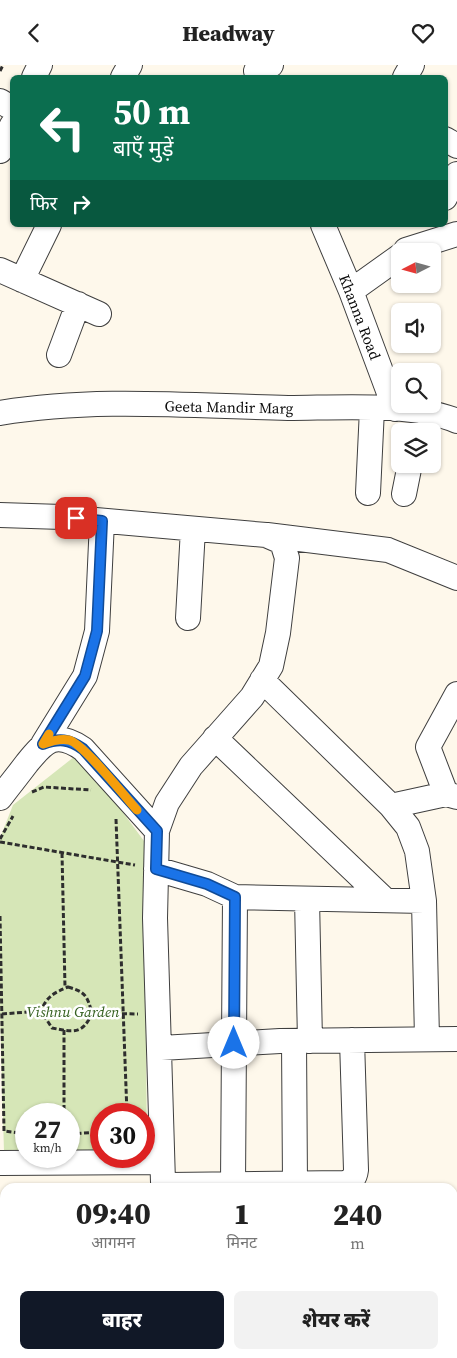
<!DOCTYPE html>
<html lang="hi">
<meta charset="utf-8">
<style>
body{margin:0;font-family:"Source Serif 4","Noto Sans Devanagari",serif;background:#f2f2f2;color:#222;height:100vh;display:flex;flex-direction:column;font-size:19px;white-space:nowrap}
*{box-sizing:border-box;margin:0}
p{font-size:16px;color:#767676}
.icon{flex:none;width:28px;height:28px;fill:none;stroke:currentColor;stroke-width:2;stroke-linecap:round;stroke-linejoin:round}
.map{position:relative;flex:1;overflow:hidden}
.drawer{position:absolute;left:0px;top:1118px;width:458px;height:176px;display:flex;flex-direction:column;background:#fff;border-radius:15px 15px 0 0;box-shadow:0 1px 4px #0004}
.drawer>*{flex:none}
.hud{position:absolute;left:10px;top:10px;width:438px;height:152px;border-radius:8px;box-shadow:0 1px 4px #0004;background:#0b6e4f;color:#fff;overflow:hidden}
.needle{width:32px;rotate:264deg}
.tools{position:absolute;left:391px;top:178px;display:grid;gap:10px}
.tools a{display:grid;place-items:center;width:50px;height:50px;border-radius:8px;background:#fff;box-shadow:0 1px 4px #0004;font-size:25px}
.speed{position:absolute;left:15px;top:1038px;display:flex;gap:10px;font-size:25px;font-weight:700;text-align:center}
.speed>*{display:grid;place-content:center;width:65px;height:65px;border-radius:50%;background:#fff;box-shadow:0 1px 4px #0004;line-height:1}
.speed small{font-size:12px;font-weight:400}
.speed .limit{border:8px solid #d22;background:#fff;color:#111}
.pin{position:absolute;display:grid;place-items:center;width:42px;height:42px;color:#fff;margin:-21px;border-radius:10px;box-shadow:0 2px 8px #0006}
.me{position:absolute;width:55px;margin:-28px;rotate:0deg;stroke-linejoin:round;filter:drop-shadow(0 0 4px #0008)}
.turn{display:flex;align-items:center;gap:18px;height:105px;padding:0 20px;font-size:22px}
.turn .icon{width:65px;height:65px;stroke-width:2.5}
.turn b{display:block;font-size:35px;line-height:42px}
.then{display:flex;align-items:center;height:48px;padding:0 20px;background:#0003;gap:10px;font-size:19px}
.eta{display:flex;justify-content:space-evenly;align-items:center;height:85px;text-align:center}
.eta b{font-size:30px;font-weight:800;line-height:35px}
.cta{display:flex;gap:10px;margin-top:auto;padding:10px 20px}
.cta a{flex:1;height:58px;border-radius:8px;background:#111827;color:#fff;font-size:20px;font-weight:800;line-height:58px;text-align:center}
.cta a+a{background:#f2f2f2;color:#222}
header{display:flex;justify-content:space-between;align-items:center;height:65px;padding:0 20px;background:#fff;font-size:22px;font-weight:800}
.map>svg:first-child{display:block}
.green{fill:#d6e6b7}
.lines{fill:none;stroke-linecap:round;stroke-linejoin:round}
.minor-casing{stroke:#3f3f3f;stroke-width:26}
.path{stroke:#2e2e2e;stroke-width:3;stroke-dasharray:5 2.5;stroke-linecap:butt}
.minor{stroke:#fff;stroke-width:24}
.route-casing{stroke:#114b97;stroke-width:12}
.route{stroke:#1a73e8;stroke-width:9}
.slow{stroke:#f59e0b;stroke-width:9}
.labels{text-anchor:middle;dominant-baseline:central;stroke-width:5;stroke-linejoin:round;paint-order:stroke}
.street-label{font-size:15px;fill:#0c0c0c;stroke:#fff}
.park-label{font-size:15px;font-style:italic;fill:#356020;stroke:#fff}
</style>
<header><svg class="icon" aria-label="back" viewBox="0 0 24 24"><path d="M15 5l-7 7 7 7"/></svg>Headway<svg class="icon" aria-label="heart" viewBox="0 0 24 24"><path d="M12 20l-8-8c-3-5 5-10 8-4 3-6 11-1 8 4z"/></svg></header>
<div class="map">
<svg width="457" height="1293" viewBox="0 0 457 1293">
<rect width="100%" height="100%" fill="#fef8eb"/>
<path class="green" d="M 79,688 L 144,776 L 147,1085 L 144,1085 L 144,1049 L 101,1049 L 101,1086 L 69,1086 L 69,1049 L 26,1049 L 26,1087 L 4,1087 L 0,946 L 0,773 L 13,740 Z"/>
<g class="lines">
<defs>
<path id="minor" d="M 256,6 L 271,0
M 34,12 L 40,0
M 123,12 L 130,0
M 405,12 L 412,0
M 0,36 L 12,43
M 445,74 L 457,81
M 0,86 L 12,60
M 445,133 L 457,109
M 323,160 L 351,226 L 395,344
M 406,185 L 457,169
M 0,205 L 99,249
M 22,215 L 49,160
M 351,226 L 400,191
M 59,290 L 78,239
M 0,348 C 94,332 193,341 288,343 C 337,343 412,337 457,356
M 368,428 L 372,344
M 404,429 L 410,399
M 0,450 L 62,452 L 266,470 L 282,477 L 287,493 L 278,568 L 271,601 L 252,632 L 191,701 L 167,738 L 157,766 L 155,853 L 163,1117 L 169,1120 L 345,1118 C 353,1115 355,1113 356,1105 L 352,975
M 267,470 L 388,485 L 457,513
M 188,553 L 193,464
M 262,615 L 391,741 L 408,762 L 417,786 L 424,836 L 427,974
M 215,673 L 385,835
M 43,679 L 85,611 L 97,566 L 102,456
M 446,729 L 428,682 L 457,629
M 0,733 C 9,721 18,710 27,698 C 45,676 55,665 83,684 L 157,766
M 391,741 L 446,729 L 457,732
M 156,804 L 207,819 L 235,832 L 424,836
M 307,834 L 310,976
M 294,976 L 295,1119
M 161,983 L 280,976 L 457,974
M 0,1098 L 162,1097
M 233,1119 L 235,832
M 0,1183 L 5,1183
M 452,1194 L 457,1194
M 452,1220 L 457,1220
M 0,1224 L 5,1224"/>
</defs>
<use href="#minor" class="minor-casing"/>
<path class="path" d="M 0,6 L 3,0
M 32,727 L 44,722 L 91,725
M 116,754 L 127,1049
M 0,774 L 13,751
M 0,777 L 135,800
M 62,788 L 65,922
M 0,851 L 4,1066 L 26,1069
M 68,922 C 86,927 87,931 92,948 C 83,970 73,967 52,963 L 41,946 C 47,931 54,928 68,922 Z
M 92,948 L 138,949
M 2,949 L 41,946
M 64,965 L 64,1049
M 69,1069 L 101,1067"/>
<use href="#minor" class="minor"/>
</g>
<g class="lines">
<defs>
<path id="route" d="M 76,453 L 102,456 L 97,566 L 85,611 L 43,679 C 59,673 69,674 83,684 L 157,766 L 156,804 L 207,819 L 235,832 L 234,978"/>
</defs>
<use href="#route" class="route-casing"/>
<use href="#route" class="route"/>
<path class="slow" d="M 49,669 L 43,679 C 51,676 60,673 69,675 C 84,679 124,731 137,745"/>
</g>
<g class="labels">
<g class="street-label">
<text transform="translate(360 252) rotate(69)">Khanna Road</text>
<text transform="translate(229 342) rotate(1)">Geeta Mandir Marg</text>
</g>
<g class="park-label">
<text x="73" y="946">Vishnu Garden</text>
</g>
</g>
</svg>
<div class="tools">
<a><svg class="needle" viewBox="-14 -14 28 28"><path d="M0-13l5 13h-10z" fill="#e53935"/><path d="M0 13l5-13h-10z" fill="#767676"/></svg></a>
<a><svg class="icon" aria-label="sound" viewBox="0 0 24 24"><path d="M4 9h4l5-4v14l-5-4H4zM17 9q2 3 0 6"/></svg></a>
<a><svg class="icon" aria-label="search" viewBox="0 0 24 24"><circle cx="10" cy="10" r="6"/><path d="M15 15l6 6"/></svg></a>
<a><svg class="icon" aria-label="layers" viewBox="0 0 24 24"><path d="M12 4l9 5-9 5-9-5zM3 14l9 5 9-5"/></svg></a>
</div>
<div class="speed"><div>27<small>km/h</small></div><div class="limit">30</div></div>
<div class="pin" style="left:76px;top:453px;background:#d93025"><svg class="icon" aria-label="arrive" viewBox="0 0 24 24"><path d="M6 21V4h12l-3 4 3 4H6"/></svg></div>
<svg class="me" style="left:234px;top:978px" viewBox="-20 -20 40 40"><circle r="19" fill="#fff"/><path d="M0-13L10 11 0 6-10 11z" fill="#1a73e8"/></svg>
<div class="hud">
<div class="turn"><svg class="icon" aria-label="left" viewBox="0 0 24 24"><path d="M17 20v-9H6M10 6l-5 5 5 5"/></svg><div><b>50 m</b>बाएँ मुड़ें</div></div>
<div class="then">फिर<svg class="icon" aria-label="right" viewBox="0 0 24 24"><path d="M7 20v-9h11M14 6l5 5-5 5"/></svg></div>
</div>
<section class="drawer">
<div class="eta">
<div><b>09:40</b><p>आगमन</p></div>
<div><b>1</b><p>मिनट</p></div>
<div><b>240</b><p>m</p></div>
</div>
<div class="cta"><a>बाहर</a><a>शेयर करें</a></div>
</section>
</div>
